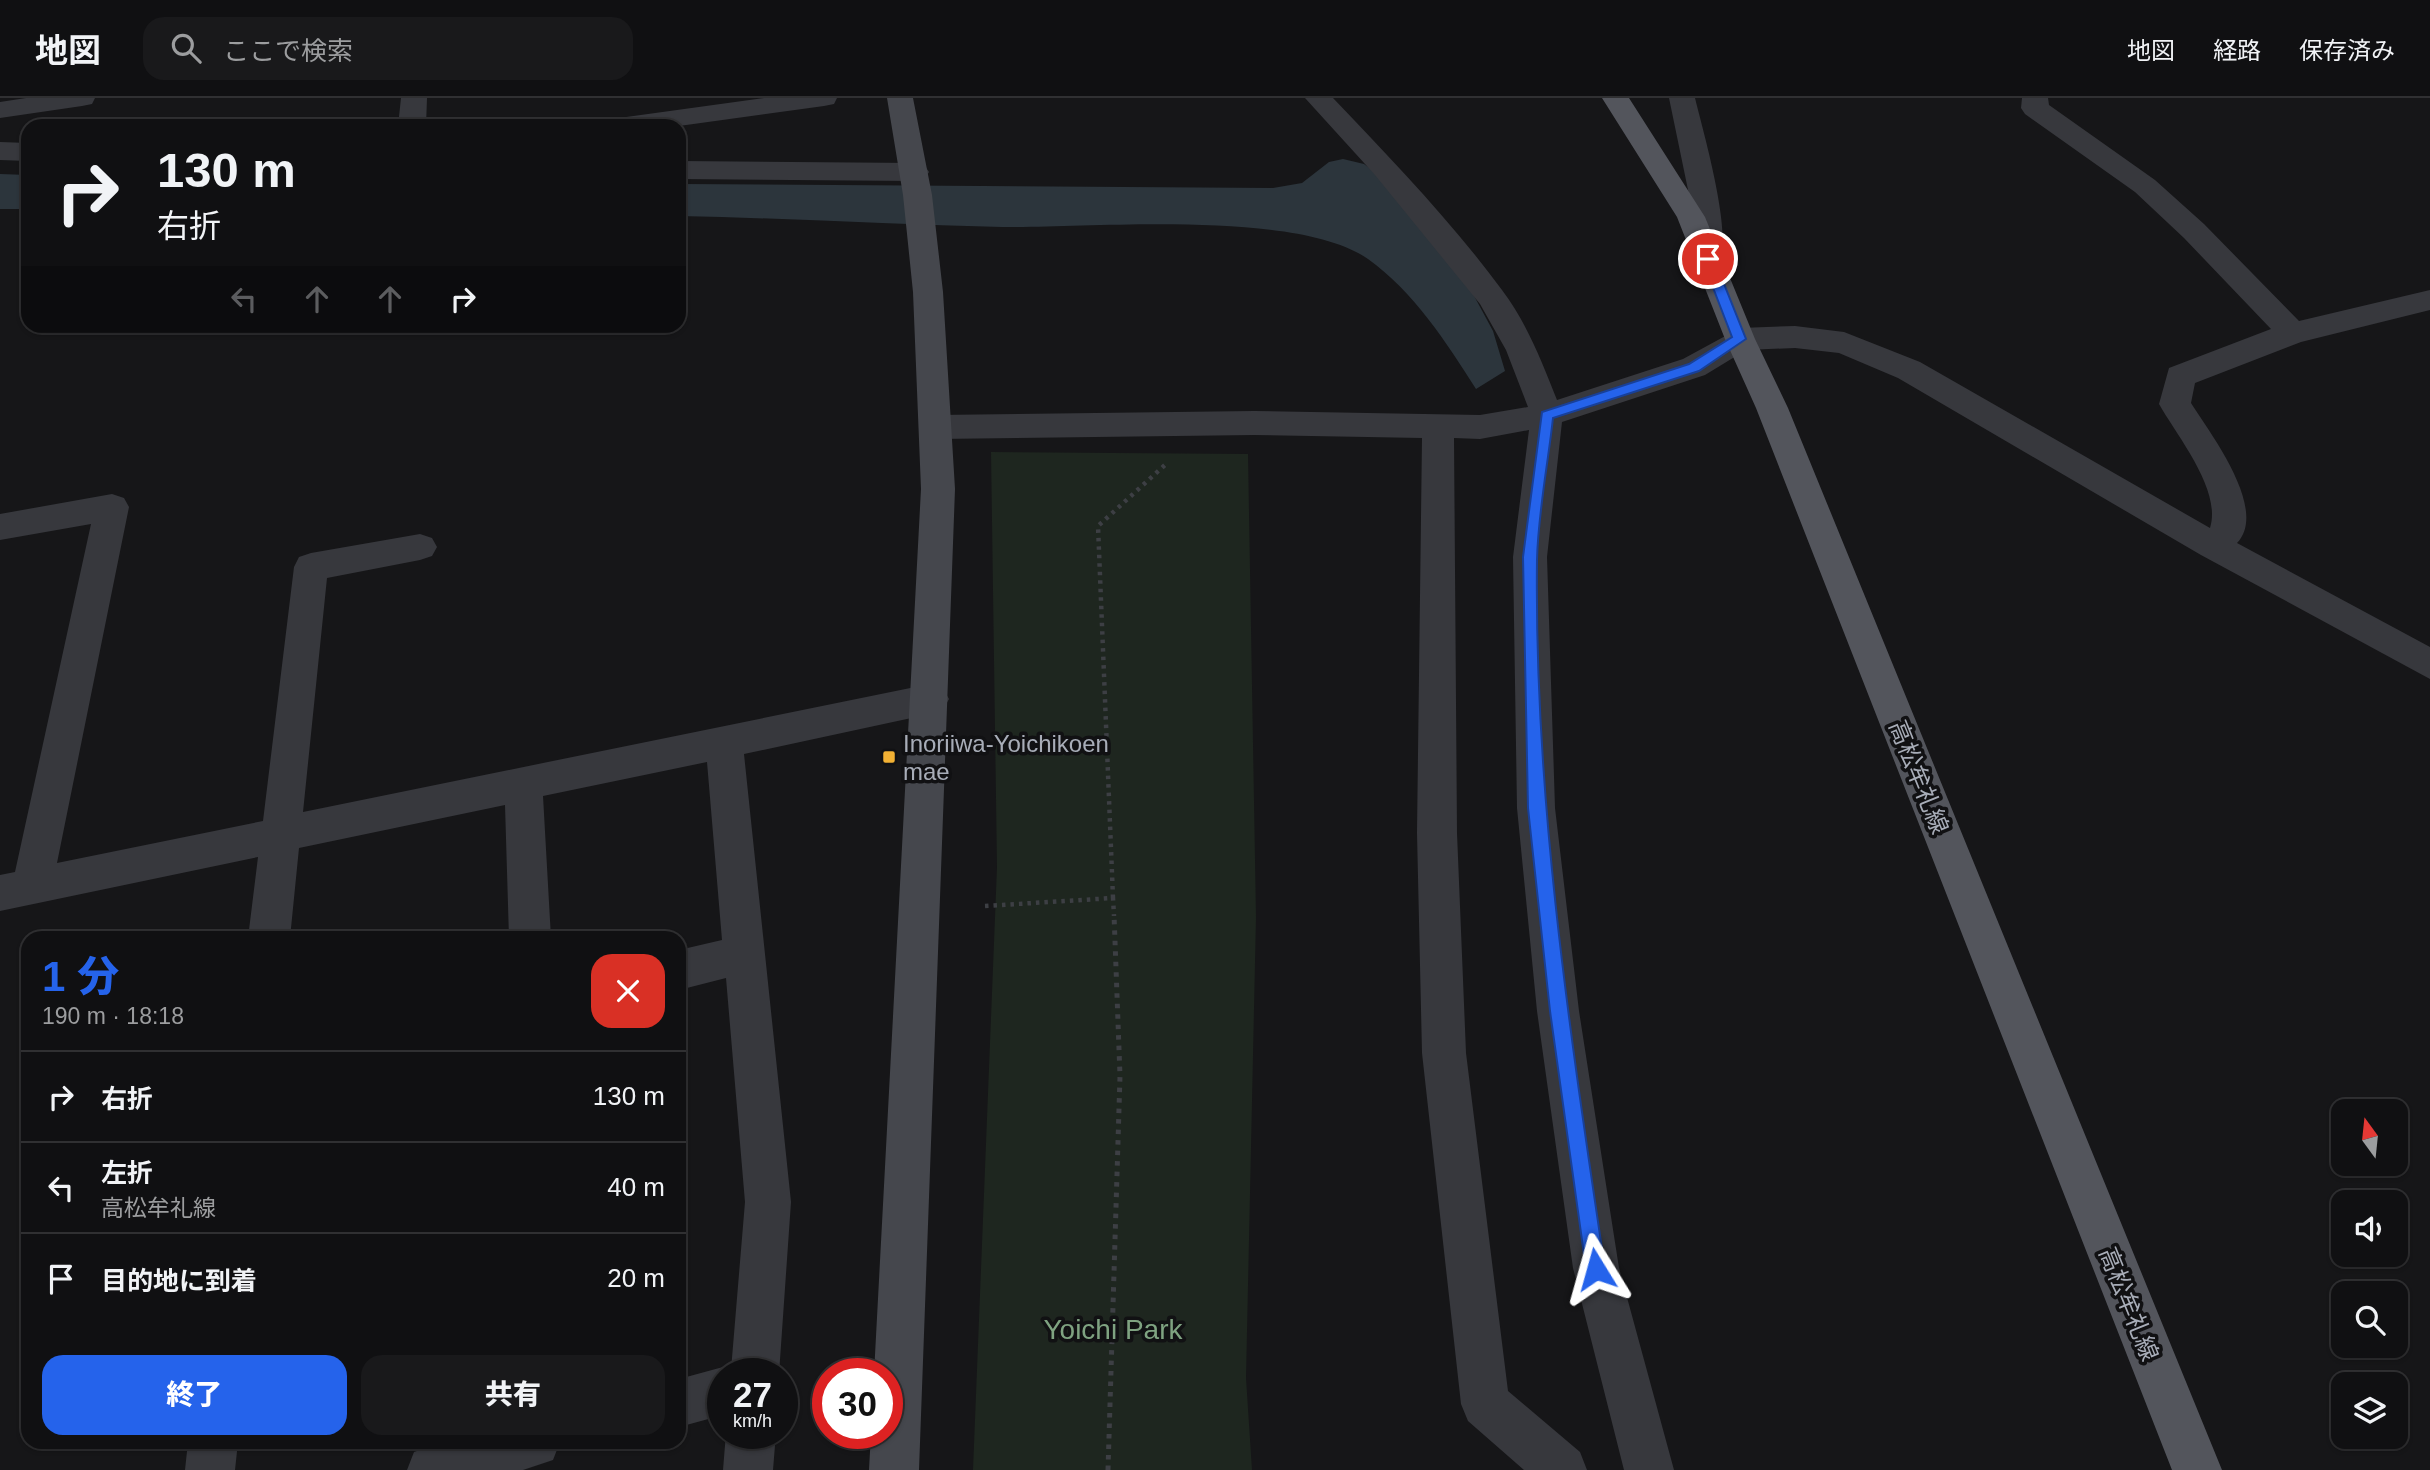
<!DOCTYPE html>
<html lang="ja">
<meta charset="utf-8">
<style>
body{margin:0;font-family:Arial,"Noto Sans JP",sans-serif;background:#19191b;color:#f1f3f6;height:100vh;display:flex;flex-direction:column;font-size:26px;white-space:nowrap}
*{box-sizing:border-box;margin:0}
p{font-size:23px;color:#9c9d9f}
.icon{flex:none;width:38px;height:38px;fill:none;stroke:currentColor;stroke-width:2;stroke-linecap:round;stroke-linejoin:round}
.map{position:relative;flex:1;overflow:hidden}
.details{position:absolute;left:21px;top:833px;width:665px;height:518px;display:flex;flex-direction:column;background:#101012;border-radius:21px;box-shadow:0 2px 5px #0004,0 0 0 2px #303032}
.details>*{flex:none}
.top-card{position:absolute;left:21px;top:21px;width:665px;height:214px;border-radius:21px;box-shadow:0 2px 5px #0004,0 0 0 2px #303032;background:#101012;color:#f1f3f6;overflow:hidden}
.needle{width:46px;rotate:345deg}
.buttons{position:absolute;left:2331px;top:1001px;display:grid;gap:14px}
.buttons a{display:grid;place-items:center;width:77px;height:77px;border-radius:14px;background:#101012;box-shadow:0 2px 5px #0004,0 0 0 2px #303032;font-size:35px}
.speed{position:absolute;left:707px;top:1260px;display:flex;gap:14px;font-size:35px;font-weight:700;text-align:center}
.speed>*{display:grid;place-content:center;width:91px;height:91px;border-radius:50%;background:#101012;box-shadow:0 2px 5px #0004,0 0 0 2px #303032;line-height:1}
.speed small{font-size:18px;font-weight:400}
.speed .limit{border:10px solid #d22;background:#fff;color:#111}
.pin{position:absolute;display:grid;place-items:center;width:60px;height:60px;color:#fff;margin:-30px;border:4px solid #fff;border-radius:50%;box-shadow:0 2px 7px #0007}
.me{position:absolute;width:77px;margin:-38px;rotate:352deg;stroke-linejoin:round;filter:drop-shadow(0 0 5px #0008)}
.turn{display:flex;align-items:center;gap:24px;height:147px;padding:0 21px;font-size:32px}
.turn .icon{width:91px;height:91px;stroke-width:2.5}
.turn b{display:block;font-size:49px;line-height:60px}
.lanes{display:flex;align-items:center;height:66px;padding:0 21px;background:#0003;justify-content:center;gap:35px;direction:ltr}
.lanes .off{opacity:.35}
.round{display:grid;place-items:center;flex:none;width:74px;height:74px;border-radius:21px;background:#19191b}
.summary{display:flex;align-items:center;justify-content:space-between;height:119px;padding:0 21px}
h1{font-size:42px;font-weight:800;line-height:52px;color:#2563eb}
.action{display:flex;gap:14px;margin-top:auto;padding:14px 21px}
.action a{flex:1;height:80px;border-radius:21px;background:#2563eb;color:#fff;font-size:28px;font-weight:800;line-height:80px;text-align:center}
.action a+a{background:#19191b;color:#f1f3f6}
ul{padding:0;list-style:none}
li{display:flex;align-items:center;gap:21px;height:91px;padding:0 21px;border-top:2px solid #303032}
li div{flex:1}
li b{display:block;font-size:26px}
li em{font-style:normal}
header{display:flex;align-items:center;gap:42px;box-sizing:border-box;height:98px;padding:0 35px;background:#101012;border-bottom:2px solid #303032}
header strong{font-size:33px}
nav{display:flex;gap:38px;margin-inline-start:auto;font-size:24px}
.search{width:490px;height:63px;background:#19191b;display:flex;align-items:center;gap:18px;box-sizing:border-box;padding:0 24px;border-radius:21px;color:#9c9d9f;font-size:26px}
.map>svg:first-child{display:block}
.green{fill:#1e261f}
.water{fill:#2c353c}
.lines{fill:none;stroke-linecap:round;stroke-linejoin:round}
.path-far1{stroke:#3d3f44;stroke-width:4.5;stroke-dasharray:3.5 5;stroke-linecap:butt}
.path{stroke:#3d3f44;stroke-width:5;stroke-dasharray:4.5 6;stroke-linecap:butt}
.street{fill:#37383d;fill-rule:evenodd}
.secondary{fill:#45474d;fill-rule:evenodd}
.primary{fill:#53555c;fill-rule:evenodd}
.route{fill:#2563eb;stroke:#184099;stroke-width:2}
.poi-dot{fill:#f2b134;stroke:#111113;stroke-width:2.5}
.labels{text-anchor:middle;dominant-baseline:central;stroke-width:7;stroke-linejoin:round;paint-order:stroke}
.poi-label{font-size:24px;fill:#a8adb8;stroke:#111113;text-anchor:start}
.street-label{font-size:24px;fill:#a8adb8;stroke:#111113}
.near-park-label{font-size:28px;fill:#7fa381;stroke:#111113}
</style>
<header>
<strong>地図</strong>
<div class="search"><svg class="icon" aria-label="search" viewBox="0 0 24 24"><circle cx="10" cy="10" r="6"/><path d="M15 15l6 6"/></svg>ここで検索</div>
<nav><a>地図</a><a>経路</a><a>保存済み</a></nav>
</header>
<div class="map">
<svg width="2430" height="1372" viewBox="0 0 2430 1372">
<rect width="100%" height="100%" fill="#161618"/>
<path class="green" d="M 991,354 L 1248,356 L 1256,819 L 1246,1280 L 1252,1372 L 973,1372 L 997,769 Z"/>
<path class="water" d="M 1343,61 L 1364,66 L 1375,74 L 1472,194 L 1493,233 L 1505,273 L 1476,291 C 1447,245 1413,193 1368,161 C 1297,111 1092,130 1002,129 C 894,127 787,120 679,118 L 679,86 L 1273,90 L 1302,85 L 1329,64 Z
M 0,76 L 28,77 L 28,111 L 0,111 Z"/>
<g class="lines">
<path class="path-far1" d="M 1113,800 L 1098,428 L 1166,366
M 985,808 L 1113,800 L 1114,818"/>
<path class="path" d="M 1108,1372 L 1120,978 L 1114,816"/>
<path class="street" d="M 26,0 L 95,0 L 92,6 L 82,8 L 0,20 L 0,4 Z
M 401,0 L 427,0 L 426,28 L 398,28 Z
M 764,0 L 837,0 L 834,6 L 824,8 L 679,28 L 605,28 L 609,22 L 619,20 Z
M 1305,0 L 1333,0 C 1391,61 1452,124 1502,192 C 1527,225 1542,264 1557,302 L 1683,261 L 1740,230 L 1795,228 L 1844,234 L 1920,264 L 2210,430 C 2222,392 2177,338 2159,306 L 2169,270 L 2271,231 L 2184,140 L 2135,94 L 2025,16 L 2021,10 L 2022,0 L 2048,0 L 2049,7 L 2155,82 L 2204,126 L 2299,223 L 2430,192 L 2430,212 L 2301,244 L 2195,285 L 2191,305 C 2210,335 2269,412 2237,445 L 2430,549 L 2430,581 L 2201,457 L 1898,280 L 1839,255 L 1795,250 L 1746,252 L 1705,277 L 1562,324 L 1547,459 L 1555,710 L 1579,913 L 1619,1170 L 1674,1372 L 1624,1372 L 1573,1170 L 1537,913 L 1517,710 L 1513,459 L 1529,332 L 1480,341 L 1454,340 L 1457,735 L 1466,955 L 1508,1293 L 1580,1354 L 1587,1372 L 1524,1372 L 1468,1323 L 1461,1306 L 1422,955 L 1417,735 L 1422,340 L 1254,337 L 937,341 L 926,337 L 921,329 L 926,321 L 937,317 L 1254,313 L 1480,317 L 1528,309 L 1506,252 L 1480,206 L 1375,77 Z
M 1669,0 L 1695,0 C 1703,33 1735,142 1718,168 L 1708,171 L 1698,168 L 1693,161 L 1693,116 Z
M 0,44 L 28,45 L 28,63 L 0,62 Z
M 679,63 L 915,65 L 925,68 L 929,74 L 925,80 L 915,83 L 679,81 Z
M 112,396 L 124,400 L 129,409 L 57,765 L 263,723 L 294,469 L 299,459 L 311,455 L 420,436 L 432,440 L 437,449 L 432,458 L 420,462 L 327,480 L 303,714 L 930,586 L 943,590 L 949,601 L 943,612 L 930,616 L 744,656 L 791,1104 L 779,1276 L 723,1276 L 723,1317 L 679,1329 L 679,1281 L 723,1269 L 731,1272 L 745,1104 L 726,880 L 679,892 L 679,852 L 722,842 L 707,664 L 543,698 L 551,840 L 509,840 L 505,707 L 299,750 L 290,840 L 248,840 L 258,759 L 0,813 L 0,777 L 15,774 L 91,426 L 0,442 L 0,416 Z
M 726,1335 L 776,1335 L 773,1372 L 723,1372 Z
M 188,1344 L 238,1344 L 235,1372 L 185,1372 Z
M 443,1344 L 560,1344 L 553,1362 L 523,1372 L 407,1372 L 414,1354 Z"/>
<path class="secondary" d="M 887,0 L 913,0 L 932,97 L 943,194 L 955,391 L 919,1372 L 869,1372 L 871,1335 L 887,1335 L 887,1276 L 874,1276 L 921,391 L 913,194 L 903,97 Z"/>
<path class="primary" d="M 1602,0 L 1629,0 L 1705,119 L 1755,241 L 1788,310 L 2222,1372 L 2172,1372 L 1756,310 L 1725,241 L 1677,119 Z"/>
</g>
<path class="route" d="M 1708,157 L 1714,161 L 1746,241 L 1699,273 L 1553,320 C 1548,366 1538,415 1537,462 C 1534,700 1570,935 1605,1171 L 1602,1177 L 1596,1180 L 1589,1177 L 1586,1171 L 1550,913 L 1528,710 L 1523,459 L 1542,314 L 1689,266 L 1732,239 L 1702,161 Z"/>
<rect class="poi-dot" x="882" y="652" width="14" height="14" rx="3.5"/>
<g class="labels">
<g class="poi-label">
<text x="903" y="645">Inoriiwa-Yoichikoen<tspan x="903" dy="28">mae</tspan></text>
</g>
<g class="street-label">
<text transform="translate(1919 679) rotate(68)">高松牟礼線</text>
<text transform="translate(2129 1206) rotate(68)">高松牟礼線</text>
</g>
<g class="near-park-label">
<text x="1113" y="1231">Yoichi Park</text>
</g>
</g>
</svg>
<div class="buttons">
<a><svg class="needle" viewBox="-14 -14 28 28"><path d="M0-13l5 13h-10z" fill="#e53935"/><path d="M0 13l5-13h-10z" fill="#9c9d9f"/></svg></a>
<a><svg class="icon" aria-label="sound" viewBox="0 0 24 24"><path d="M4 9h4l5-4v14l-5-4H4zM17 9q2 3 0 6"/></svg></a>
<a><svg class="icon" aria-label="search" viewBox="0 0 24 24"><circle cx="10" cy="10" r="6"/><path d="M15 15l6 6"/></svg></a>
<a><svg class="icon" aria-label="layers" viewBox="0 0 24 24"><path d="M12 4l9 5-9 5-9-5zM3 14l9 5 9-5"/></svg></a>
</div>
<div class="speed"><div>27<small>km/h</small></div><div class="limit">30</div></div>
<div class="pin" style="left:1708px;top:161px;background:#d93025"><svg class="icon" aria-label="arrive" viewBox="0 0 24 24"><path d="M6 21V4h12l-3 4 3 4H6"/></svg></div>
<svg class="me" style="left:1596px;top:1171px" viewBox="-20 -20 40 40"><path d="M0-17L14 15 0 8-14 15z" fill="#2563eb" stroke="#fff" stroke-width="4"/></svg>
<div class="top-card">
<div class="turn"><svg class="icon" aria-label="right" viewBox="0 0 24 24"><path d="M7 20v-9h11M14 6l5 5-5 5"/></svg><div><b>130 m</b>右折</div></div>
<div class="lanes"><svg class="icon off" aria-label="left" viewBox="0 0 24 24"><path d="M17 20v-9H6M10 6l-5 5 5 5"/></svg><svg class="icon off" aria-label="ahead" viewBox="0 0 24 24"><path d="M12 20V5M6 11l6-6 6 6"/></svg><svg class="icon off" aria-label="ahead" viewBox="0 0 24 24"><path d="M12 20V5M6 11l6-6 6 6"/></svg><svg class="icon" aria-label="right" viewBox="0 0 24 24"><path d="M7 20v-9h11M14 6l5 5-5 5"/></svg></div>
</div>
<section class="details">
<div class="summary"><div><h1>1 分</h1><p>190 m · 18:18</p></div><a class="round" style="background:#d93025;color:#fff"><svg class="icon" aria-label="close" viewBox="0 0 24 24"><path d="M6 6l12 12M18 6L6 18"/></svg></a></div>
<ul>
<li><svg class="icon" aria-label="right" viewBox="0 0 24 24"><path d="M7 20v-9h11M14 6l5 5-5 5"/></svg><div><b>右折</b></div><em>130 m</em></li>
<li><svg class="icon" aria-label="left" viewBox="0 0 24 24"><path d="M17 20v-9H6M10 6l-5 5 5 5"/></svg><div><b>左折</b><p>高松牟礼線</p></div><em>40 m</em></li>
<li><svg class="icon" aria-label="arrive" viewBox="0 0 24 24"><path d="M6 21V4h12l-3 4 3 4H6"/></svg><div><b>目的地に到着</b></div><em>20 m</em></li>
</ul>
<div class="action"><a>終了</a><a>共有</a></div>
</section>
</div>
